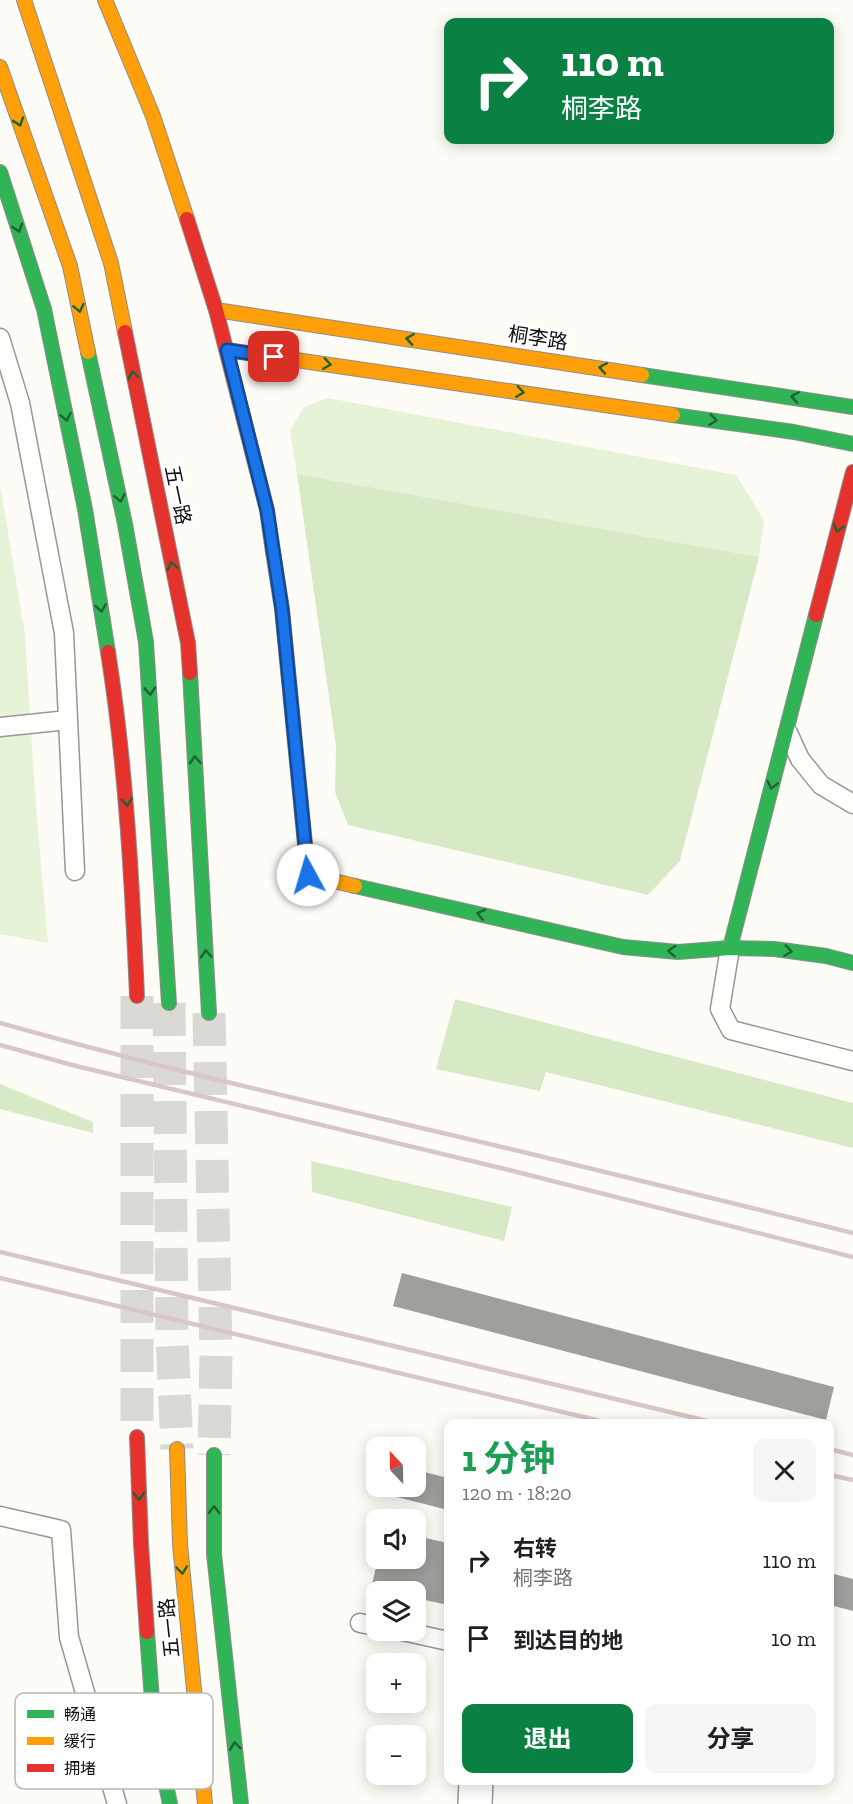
<!DOCTYPE html>
<html lang="zh">
<meta charset="utf-8">
<style>
body{margin:0;font-family:"Zilla Slab","Noto Sans SC",serif;background:#f6f6f6;color:#202124;height:100vh;display:flex;flex-direction:column;font-size:22px;white-space:nowrap}
*{box-sizing:border-box;margin:0}
p{font-size:20px;color:#757577}
.icon{flex:none;width:33px;height:33px;fill:none;stroke:currentColor;stroke-width:2;stroke-linecap:round;stroke-linejoin:round}
.map{position:relative;flex:1;overflow:hidden}
.side{position:absolute;left:444px;top:1419px;width:390px;height:366px;display:flex;flex-direction:column;background:#fff;border-radius:12px;box-shadow:0 3px 15px #0003}
.side>*{flex:none}
.top-card{position:absolute;left:444px;top:18px;width:390px;height:126px;border-radius:12px;box-shadow:0 3px 15px #0003;background:#0b8043;color:#fff;overflow:hidden}
.needle{width:39px;rotate:338deg}
.controls{position:absolute;left:366px;top:1437px;display:grid;gap:12px}
.controls a{display:grid;place-items:center;width:60px;height:60px;border-radius:12px;background:#fff;box-shadow:0 3px 15px #0003;font-size:30px}
.pin{position:absolute;display:grid;place-items:center;width:51px;height:51px;color:#fff;margin:-26px;border-radius:12px;box-shadow:0 3px 9px #0006}
.me{position:absolute;width:66px;margin:-33px;rotate:354deg;stroke-linejoin:round;filter:drop-shadow(0 0 4px #0008)}
.turn{display:flex;align-items:center;gap:21px;height:126px;padding:0 18px;font-size:27px}
.turn .icon{width:78px;height:78px;stroke-width:2.5}
.turn b{display:block;font-size:42px;line-height:51px}
.round{display:grid;place-items:center;flex:none;width:63px;height:63px;border-radius:12px;background:#f6f6f6}
.head{display:flex;align-items:center;justify-content:space-between;height:102px;padding:0 18px}
h1{font-size:36px;font-weight:700;line-height:45px;color:#1e9e55}
.action{display:flex;gap:12px;margin-top:auto;padding:12px 18px}
.action a{flex:1;height:69px;border-radius:12px;background:#0b8043;color:#fff;font-size:24px;font-weight:700;line-height:69px;text-align:center}
.action a+a{background:#f6f6f6;color:#202124}
ul{padding:0;list-style:none}
li{display:flex;align-items:center;gap:18px;height:78px;padding:0 18px}
li div{flex:1}
li b{display:block;font-size:22px}
li em{font-style:normal}
.map>svg:first-child{display:block}
.green{fill:#e7f3d7}
.forest{fill:#d8eac5}
.building{fill:#a19f9c}
.lines{fill:none;stroke-linecap:round;stroke-linejoin:round}
.secondary-tunnel{stroke:#dad9d4;stroke-width:33;stroke-dasharray:33 16;stroke-linecap:butt}
.lane-casing{stroke:#979795;stroke-width:21}
.street-casing{stroke:#979795;stroke-width:36}
.fast-casing{stroke:#8e8d8b;stroke-width:16}
.slow-casing{stroke:#8e8d8b;stroke-width:16}
.jam-casing{stroke:#8e8d8b;stroke-width:16}
.lane{stroke:#fffffe;stroke-width:18}
.street{stroke:#fffffe;stroke-width:33}
.fast{stroke:#30b455;stroke-width:14}
.slow{stroke:#ff9f0a;stroke-width:14}
.jam{stroke:#e5322d;stroke-width:14}
.rail{stroke:#d9c6c7;stroke-width:4.5}
.oneway{stroke:#206233}
.route-casing{stroke:#114b97;stroke-width:15}
.route{stroke:#1a73e8;stroke-width:10}
.labels{text-anchor:middle;dominant-baseline:central;stroke-width:6;stroke-linejoin:round;paint-order:stroke}
.street-label{font-size:20px;fill:#111;stroke:#fff}
.key{fill:#fff;stroke:#b8b8b8;stroke-width:1.5}
.key-label{font-size:16px;fill:#111}
</style>
<div class="map">
<svg width="853" height="1804" viewBox="0 0 853 1804">
<rect width="100%" height="100%" fill="#fdfcf7"/>
<path class="green" d="M 328,398 L 736,475 L 764,520 L 759,557 L 297,474 L 290,431 L 304,407 Z
M 0,484 L 25,635 L 36,808 L 48,943 L 0,934 Z"/>
<path class="forest" d="M 297,474 L 759,557 L 680,861 L 648,895 L 348,825 L 335,792 L 336,746 Z
M 455,999 L 853,1103 L 853,1148 L 546,1072 L 540,1091 L 436,1069 Z
M 0,1084 L 93,1122 L 93,1133 L 0,1109 Z
M 311,1161 L 512,1207 L 504,1241 L 312,1192 Z"/>
<path class="building" d="M 402,1273 L 834,1387 L 826,1420 L 393,1306 Z
M 416,1470 L 448,1478 L 448,1510 L 389,1495 L 392,1486 L 416,1486 Z
M 416,1536 L 448,1543 L 448,1605 L 416,1598 L 416,1592 L 385,1592 L 371,1589 L 378,1558 L 416,1558 Z
M 830,1573 L 853,1579 L 853,1611 L 830,1605 Z"/>
<g class="lines">
<path class="secondary-tunnel" d="M 137,996 L 137,1437
M 169,1003 L 172,1337 L 177,1449
M 209,1013 L 216,1354 L 214,1455"/>
<defs>
<path id="lane" d="M 0,338 L 20,403 L 64,633 L 75,871
M 0,727 L 68,720
M 788,733 L 800,759 L 821,785 L 853,804
M 730,948 L 720,1009 L 731,1030 L 853,1061
M 0,1516 L 61,1530 L 69,1637 L 117,1804
M 360,1623 L 376,1626
M 398,1630 L 448,1641"/>
<path id="street" d="M 475,1804 L 476,1780"/>
<path id="fast" d="M 0,172 L 44,309 L 85,509 L 108,652
M 88,352 L 125,524 L 146,642 L 169,1003
M 642,375 L 853,407
M 673,415 L 794,432 L 853,444
M 190,673 L 209,1013
M 355,886 L 623,947 L 678,952 L 730,948 L 774,949 L 826,956 L 853,963
M 730,948 L 816,615
M 214,1455 L 214,1554 L 241,1804
M 147,1632 L 154,1727 L 170,1804"/>
<path id="slow" d="M 24,0 L 111,263 L 125,332
M 105,0 L 153,116 L 187,219
M 0,67 L 70,266 L 88,352
M 216,310 L 642,375
M 227,350 L 673,415
M 273,552 L 282,609 L 308,875 L 355,886
M 177,1449 L 180,1544 L 205,1804"/>
<path id="jam" d="M 187,219 L 216,310 L 267,510 L 273,552
M 125,332 L 188,643 L 190,673
M 816,615 L 853,472
M 108,652 C 126,766 132,881 137,996
M 137,1437 L 141,1544 L 147,1632"/>
</defs>
<use href="#lane" class="lane-casing"/>
<use href="#street" class="street-casing"/>
<use href="#fast" class="fast-casing"/>
<use href="#slow" class="slow-casing"/>
<use href="#jam" class="jam-casing"/>
<use href="#lane" class="lane"/>
<use href="#street" class="street"/>
<use href="#fast" class="fast"/>
<use href="#slow" class="slow"/>
<use href="#jam" class="jam"/>
<path class="rail" d="M 0,1023 C 173,1072 348,1110 523,1152 C 633,1178 743,1206 853,1233
M 0,1045 L 72,1065 L 509,1170 L 853,1257
M 0,1252 L 720,1424
M 0,1278 L 613,1424
M 830,1449 L 853,1455
M 830,1475 L 853,1480"/>
</g>
<defs><path id="oneway-chevron" d="M-2-3.5L2.5 0L-2 3.5" fill="none" stroke-width="1.6" stroke-linecap="round" stroke-linejoin="round" transform="scale(1.5)"/></defs>
<g class="oneway">
<use href="#oneway-chevron" transform="translate(19 122) rotate(71)"/>
<use href="#oneway-chevron" transform="translate(18 228) rotate(72)"/>
<use href="#oneway-chevron" transform="translate(79 308) rotate(78)"/>
<use href="#oneway-chevron" transform="translate(410 339) rotate(-171)"/>
<use href="#oneway-chevron" transform="translate(327 364) rotate(8)"/>
<use href="#oneway-chevron" transform="translate(603 368) rotate(-171)"/>
<use href="#oneway-chevron" transform="translate(133 375) rotate(-102)"/>
<use href="#oneway-chevron" transform="translate(520 392) rotate(8)"/>
<use href="#oneway-chevron" transform="translate(795 397) rotate(-171)"/>
<use href="#oneway-chevron" transform="translate(66 417) rotate(78)"/>
<use href="#oneway-chevron" transform="translate(713 420) rotate(8)"/>
<use href="#oneway-chevron" transform="translate(120 498) rotate(78)"/>
<use href="#oneway-chevron" transform="translate(838 528) rotate(105)"/>
<use href="#oneway-chevron" transform="translate(172 566) rotate(-101)"/>
<use href="#oneway-chevron" transform="translate(101 608) rotate(81)"/>
<use href="#oneway-chevron" transform="translate(150 691) rotate(86)"/>
<use href="#oneway-chevron" transform="translate(195 760) rotate(-93)"/>
<use href="#oneway-chevron" transform="translate(772 785) rotate(104)"/>
<use href="#oneway-chevron" transform="translate(127 802) rotate(84)"/>
<use href="#oneway-chevron" transform="translate(481 914) rotate(-167)"/>
<use href="#oneway-chevron" transform="translate(672 951) rotate(-177)"/>
<use href="#oneway-chevron" transform="translate(788 951) rotate(8)"/>
<use href="#oneway-chevron" transform="translate(206 954) rotate(-93)"/>
<use href="#oneway-chevron" transform="translate(139 1496) rotate(88)"/>
<use href="#oneway-chevron" transform="translate(214 1510) rotate(-90)"/>
<use href="#oneway-chevron" transform="translate(182 1570) rotate(84)"/>
<use href="#oneway-chevron" transform="translate(235 1746) rotate(-96)"/>
</g>
<g class="lines">
<defs>
<path id="route" d="M 274,357 L 227,350 L 267,510 L 282,609 L 308,875"/>
</defs>
<use href="#route" class="route-casing"/>
<use href="#route" class="route"/>
</g>
<g class="labels">
<g class="street-label">
<text transform="translate(538 338) rotate(9)">桐李路</text>
<text transform="translate(178 495) rotate(78)">五一路</text>
<text transform="translate(169 1628) rotate(-96)">五一路</text>
</g>
</g>
<rect x="15" y="1693" width="198" height="96" rx="9" class="key"/>
<rect x="27" y="1710" width="27" height="8" fill="#30b455"/>
<rect x="27" y="1737" width="27" height="8" fill="#ff9f0a"/>
<rect x="27" y="1764" width="27" height="8" fill="#e5322d"/>
<g class="key-label">
<text x="64" y="1720">畅通</text>
<text x="64" y="1747">缓行</text>
<text x="64" y="1774">拥堵</text>
</g>
</svg>
<div class="controls">
<a><svg class="needle" viewBox="-14 -14 28 28"><path d="M0-13l5 13h-10z" fill="#e53935"/><path d="M0 13l5-13h-10z" fill="#757577"/></svg></a>
<a><svg class="icon" aria-label="sound" viewBox="0 0 24 24"><path d="M4 9h4l5-4v14l-5-4H4zM17 9q2 3 0 6"/></svg></a>
<a><svg class="icon" aria-label="layers" viewBox="0 0 24 24"><path d="M12 4l9 5-9 5-9-5zM3 14l9 5 9-5"/></svg></a>
<a>+</a>
<a>−</a>
</div>
<div class="pin" style="left:274px;top:357px;background:#d93025"><svg class="icon" aria-label="arrive" viewBox="0 0 24 24"><path d="M6 21V4h12l-3 4 3 4H6"/></svg></div>
<svg class="me" style="left:308px;top:875px" viewBox="-20 -20 40 40"><circle r="19" fill="#fff"/><path d="M0-13L10 11 0 6-10 11z" fill="#1a73e8"/></svg>
<div class="top-card">
<div class="turn"><svg class="icon" aria-label="right" viewBox="0 0 24 24"><path d="M7 20v-9h11M14 6l5 5-5 5"/></svg><div><b>110 m</b>桐李路</div></div>
</div>
<section class="side">
<div class="head"><div><h1>1 分钟</h1><p>120 m · 18:20</p></div><a class="round"><svg class="icon" aria-label="close" viewBox="0 0 24 24"><path d="M6 6l12 12M18 6L6 18"/></svg></a></div>
<ul>
<li><svg class="icon" aria-label="right" viewBox="0 0 24 24"><path d="M7 20v-9h11M14 6l5 5-5 5"/></svg><div><b>右转</b><p>桐李路</p></div><em>110 m</em></li>
<li><svg class="icon" aria-label="arrive" viewBox="0 0 24 24"><path d="M6 21V4h12l-3 4 3 4H6"/></svg><div><b>到达目的地</b></div><em>10 m</em></li>
</ul>
<div class="action"><a>退出</a><a>分享</a></div>
</section>
</div>
